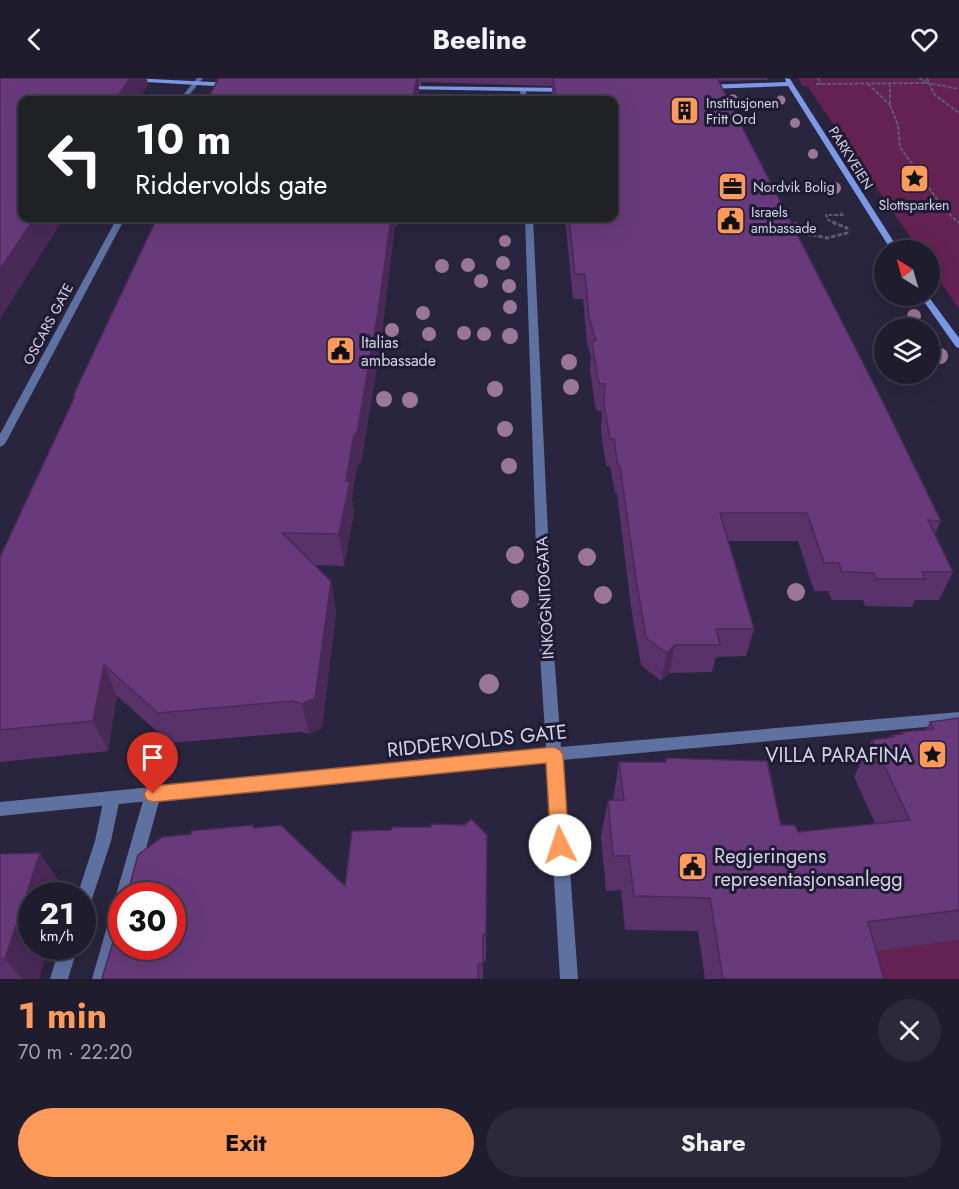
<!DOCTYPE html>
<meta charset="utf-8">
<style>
body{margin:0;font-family:Jost,sans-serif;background:#2c293a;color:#f1f3f6;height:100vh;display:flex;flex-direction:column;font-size:22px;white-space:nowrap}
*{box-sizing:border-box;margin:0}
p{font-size:20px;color:#a1a1aa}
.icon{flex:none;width:33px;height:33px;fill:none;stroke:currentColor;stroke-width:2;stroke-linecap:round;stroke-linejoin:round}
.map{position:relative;height:901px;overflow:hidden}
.panel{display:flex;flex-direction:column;background:#1f1c2e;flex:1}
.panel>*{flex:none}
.banner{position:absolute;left:18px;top:18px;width:600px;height:126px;border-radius:12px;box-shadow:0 6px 24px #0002,0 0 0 2px #3c3a4a;background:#202124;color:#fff;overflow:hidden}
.needle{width:39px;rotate:323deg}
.tools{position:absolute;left:874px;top:162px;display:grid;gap:12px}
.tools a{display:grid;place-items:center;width:66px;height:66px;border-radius:50%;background:#1f1c2e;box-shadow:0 6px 24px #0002,0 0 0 2px #3c3a4a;font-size:30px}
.speed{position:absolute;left:18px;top:804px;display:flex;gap:12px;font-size:30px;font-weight:700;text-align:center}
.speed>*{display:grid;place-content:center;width:78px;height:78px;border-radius:50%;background:#1f1c2e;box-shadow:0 6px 24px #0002,0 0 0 2px #3c3a4a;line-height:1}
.speed small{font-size:15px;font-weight:400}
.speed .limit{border:9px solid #d22;background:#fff;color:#111}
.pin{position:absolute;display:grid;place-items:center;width:51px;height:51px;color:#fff;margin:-62px -26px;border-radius:50% 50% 50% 0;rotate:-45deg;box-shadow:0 0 6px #0007}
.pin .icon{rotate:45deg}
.me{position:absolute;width:66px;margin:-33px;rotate:356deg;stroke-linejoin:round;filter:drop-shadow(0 0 4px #0008)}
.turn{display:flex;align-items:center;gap:21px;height:126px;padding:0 18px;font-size:27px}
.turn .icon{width:78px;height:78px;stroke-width:2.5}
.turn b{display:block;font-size:42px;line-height:51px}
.round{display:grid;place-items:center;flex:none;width:63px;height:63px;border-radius:32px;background:#2c293a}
.head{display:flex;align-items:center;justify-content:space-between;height:102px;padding:0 18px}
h1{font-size:36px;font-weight:700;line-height:45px;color:#ff9b5a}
.cta{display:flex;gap:12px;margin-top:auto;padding:12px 18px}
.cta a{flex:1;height:69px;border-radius:36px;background:#ff9b5a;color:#111;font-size:24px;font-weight:700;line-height:69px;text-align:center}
.cta a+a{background:#2c293a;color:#f1f3f6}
header{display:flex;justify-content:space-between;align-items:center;height:78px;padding:0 18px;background:#1f1c2e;font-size:27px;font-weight:700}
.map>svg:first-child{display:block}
.green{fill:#642252}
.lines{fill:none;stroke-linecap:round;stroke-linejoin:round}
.path-far1{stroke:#5e5a71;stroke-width:2;stroke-dasharray:4 1.5;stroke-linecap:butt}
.path{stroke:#5e5a71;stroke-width:3;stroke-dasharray:4.5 2;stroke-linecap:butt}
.lane{fill:#5e71a1;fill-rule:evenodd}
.street{fill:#5e71a1;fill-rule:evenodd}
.secondary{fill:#7b99e6;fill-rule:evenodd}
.tree{fill:#9a7798}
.wall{fill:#59326a}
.shaded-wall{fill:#492956}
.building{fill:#683a7b;stroke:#492956;stroke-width:1.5}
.route{fill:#ff9b5a;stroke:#a6653a;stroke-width:1.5}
.labels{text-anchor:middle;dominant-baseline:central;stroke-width:6;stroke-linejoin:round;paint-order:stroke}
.far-poi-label{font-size:14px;fill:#d5d3e4;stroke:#201b34;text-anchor:start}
.far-street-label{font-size:14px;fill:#d5d3e4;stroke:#201b34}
.poi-label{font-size:16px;fill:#d5d3e4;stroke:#201b34;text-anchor:start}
.street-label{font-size:16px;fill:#d5d3e4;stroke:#201b34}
.near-street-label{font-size:20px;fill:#d5d3e4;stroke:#201b34}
.near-poi-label{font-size:20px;fill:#d5d3e4;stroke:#201b34;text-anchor:end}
</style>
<header><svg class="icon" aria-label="back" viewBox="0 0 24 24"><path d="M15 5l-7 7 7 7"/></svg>Beeline<svg class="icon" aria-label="heart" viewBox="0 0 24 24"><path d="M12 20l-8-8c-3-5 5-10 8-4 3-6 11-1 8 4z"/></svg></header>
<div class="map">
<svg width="959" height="901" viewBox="0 0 959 901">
<rect width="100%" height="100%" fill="#29253e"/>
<path class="green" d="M 798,0 L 959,0 L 959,231 L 930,189 L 930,172 L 919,172 L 808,9 L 810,8 L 803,8 Z
M 959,862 L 959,901 L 853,901 L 847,876 Z"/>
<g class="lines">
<path class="path-far1" d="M 818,0 L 821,6
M 919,0 L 926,4
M 927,0 L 934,16 L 959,35
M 890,5 L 890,27 L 898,47 L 900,69 L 944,131 L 959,145
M 816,6 L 927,5 L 959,11
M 868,6 L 890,27
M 788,144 L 793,145
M 836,145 L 828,142 L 826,137 L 843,137 L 841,134"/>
<path class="path" d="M 788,144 L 812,150 L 814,153 L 808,158
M 793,153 L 827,160 L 847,155 L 847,150 L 832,144"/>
<path class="lane" d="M 153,709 L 158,711 L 161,716 L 133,818 L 122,818 L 122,859 L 110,901 L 92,901 L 145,716 L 148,711 Z
M 112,713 L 117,715 L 120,720 L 111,763 L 90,827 L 88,833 L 82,835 L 82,818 L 77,818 L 95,763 L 104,720 L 107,715 Z
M 60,868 L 78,868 L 68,901 L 50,901 Z"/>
<path class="street" d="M 197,0 L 203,0 L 185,22 L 179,22 Z
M 523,11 L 526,13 L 527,22 L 521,22 L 520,13 Z
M 117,140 L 125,140 L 5,366 L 0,369 L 0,356 Z
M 525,140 L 533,140 L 553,561 L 561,669 L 959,634 L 959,646 L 562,682 L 578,901 L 560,901 L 547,683 L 0,738 L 0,724 L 546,670 L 539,561 Z"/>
<path class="secondary" d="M 131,0 L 231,5 L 234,7 L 231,9 L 129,3 Z
M 785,0 L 790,1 L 899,172 L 891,172 L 788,8 L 707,11 L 704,9 L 707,7 L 786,4 Z
M 404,8 L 567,10 L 570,12 L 567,14 L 402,11 L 401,10 Z
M 920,218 L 928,218 L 959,260 L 959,270 L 956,269 Z"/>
</g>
<g class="tree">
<circle cx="733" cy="21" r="4.5"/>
<circle cx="781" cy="22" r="4.5"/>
<circle cx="795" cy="45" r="5"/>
<circle cx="813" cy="76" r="5"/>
<circle cx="835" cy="110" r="6"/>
<circle cx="505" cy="163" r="6"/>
<circle cx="503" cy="185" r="7"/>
<circle cx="468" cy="187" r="7"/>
<circle cx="442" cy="188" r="7"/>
<circle cx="481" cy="203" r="7"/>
<circle cx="509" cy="208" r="7"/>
<circle cx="510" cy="229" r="7"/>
<circle cx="423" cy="235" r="7"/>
<circle cx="914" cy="238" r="7"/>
<circle cx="392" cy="252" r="7"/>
<circle cx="464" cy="255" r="7"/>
<circle cx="429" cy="256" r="7"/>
<circle cx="484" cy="256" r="7"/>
<circle cx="510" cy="258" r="8"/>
<circle cx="940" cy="278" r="8"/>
<circle cx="569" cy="284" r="8"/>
<circle cx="571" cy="309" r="8"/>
<circle cx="495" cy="311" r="8"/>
<circle cx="384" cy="321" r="8"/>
<circle cx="410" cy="322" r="8"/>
<circle cx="505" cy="351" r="8"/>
<circle cx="509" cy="388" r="8"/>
<circle cx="515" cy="477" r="9"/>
<circle cx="587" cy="479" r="9"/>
<circle cx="796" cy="514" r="9"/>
<circle cx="603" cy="517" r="9"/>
<circle cx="520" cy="521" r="9"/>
<circle cx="489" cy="606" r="10"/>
</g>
<path class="wall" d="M 219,0 L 768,0 L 767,2 L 719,3 L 941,443 L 935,456 L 953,494 L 939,522 L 915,522 L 912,529 L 865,528 L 863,522 L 832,522 L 828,513 L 814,513 L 798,463 L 728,463 L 754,551 L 746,578 L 716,579 L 712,594 L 669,595 L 661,603 L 641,587 L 631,529 L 617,415 L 615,415 L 610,388 L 606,388 L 601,353 L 602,333 L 597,333 L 595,327 L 590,291 L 591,279 L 587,265 L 583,221 L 573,221 L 565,140 L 614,140 L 614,22 L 552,22 L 552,8 L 421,4 L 421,8 L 419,8 L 419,15 L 418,22 L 207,22 Z
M 157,140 L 399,140 L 397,148 L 395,147 L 381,264 L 361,385 L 357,388 L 352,421 L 354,434 L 344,488 L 314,487 L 331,503 L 336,535 L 322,650 L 309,656 L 301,654 L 170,665 L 117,618 L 108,673 L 0,684 L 0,479 L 74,320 L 73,318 Z
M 959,640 L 959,862 L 876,873 L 884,901 L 705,901 L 698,853 L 625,852 L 621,812 L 606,813 L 601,758 L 608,722 L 613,722 L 619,684 L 665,684 L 666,680 L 781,747 L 798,754 L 875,745 L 854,699 L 872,662 L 891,659 L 892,657 L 900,656 L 901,654 L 925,652 L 930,644 Z
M 253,747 L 254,750 L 345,808 L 487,757 L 486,884 L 483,883 L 483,901 L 103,901 L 191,756 Z
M 40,775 L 65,813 L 39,901 L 0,901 L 0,776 Z"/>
<path class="shaded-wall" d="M 130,0 L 147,0 L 148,7 L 138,22 L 115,22 Z
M 417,0 L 419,0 L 419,15 L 418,22 L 412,22 Z
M 35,140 L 64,140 L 0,241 L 0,191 Z
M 391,140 L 395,140 L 395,147 L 381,264 L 361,385 L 357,388 L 352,421 L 354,434 L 344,488 L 339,456 L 346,403 Z
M 331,503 L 336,535 L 322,650 L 309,656 L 302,626 Z
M 675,567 L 669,595 L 661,603 L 667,575 Z
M 104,587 L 117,618 L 108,673 L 93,643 Z
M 40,775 L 65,813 L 63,818 L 32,818 L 32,868 L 48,868 L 39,901 L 22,901 L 5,881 Z"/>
<path class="building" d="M 0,0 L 130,0 L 115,22 L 22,22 L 22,140 L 35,140 L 0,191 Z
M 219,0 L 417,0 L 412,22 L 207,22 Z
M 553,0 L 717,0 L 878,314 L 941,443 L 928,442 L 953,494 L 922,494 L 925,501 L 876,501 L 874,495 L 842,494 L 839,485 L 824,485 L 807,435 L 720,435 L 754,551 L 716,551 L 720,567 L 675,567 L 667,575 L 646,560 L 636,501 L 620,388 L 618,388 L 614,361 L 610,361 L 604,326 L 605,306 L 600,306 L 598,301 L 592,264 L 596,262 L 589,239 L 585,196 L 575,196 L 569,140 L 614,140 L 614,22 L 556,22 Z
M 157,140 L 391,140 L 378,234 L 357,355 L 354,357 L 346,403 L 350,403 L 339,456 L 282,455 L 331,503 L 315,620 L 302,626 L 294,623 L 158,635 L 104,587 L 93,643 L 0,652 L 0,479 L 75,318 L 73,318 Z
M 959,640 L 959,832 L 868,844 L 884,901 L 723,901 L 710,820 L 634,818 L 629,778 L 613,778 L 608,722 L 624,722 L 619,684 L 666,684 L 666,680 L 767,683 L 781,747 L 795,747 L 798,754 L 910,742 L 872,662 L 894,659 L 892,657 L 903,656 L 901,654 L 934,651 L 930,644 Z
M 471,741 L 487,757 L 486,857 L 483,856 L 483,886 L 478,886 L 478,901 L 103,901 L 102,900 L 122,835 L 122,868 L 172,868 L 172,818 L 127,818 L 138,777 L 162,759 L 191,756 L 191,753 L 253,747 L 253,750 L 281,747 L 345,808 L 352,753 L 391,752 L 392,749 L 431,749 L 431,746 L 465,747 Z
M 40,775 L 5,881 L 0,881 L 0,776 Z"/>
<path class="route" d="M 554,669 L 560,672 L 563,677 L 569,767 L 567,773 L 560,776 L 554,773 L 551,767 L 546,685 L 153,724 L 147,722 L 144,716 L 147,711 L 153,708 Z"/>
<defs>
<symbol id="building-square" viewBox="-11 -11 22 22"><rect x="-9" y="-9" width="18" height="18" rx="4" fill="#ff9b5a" stroke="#201b34"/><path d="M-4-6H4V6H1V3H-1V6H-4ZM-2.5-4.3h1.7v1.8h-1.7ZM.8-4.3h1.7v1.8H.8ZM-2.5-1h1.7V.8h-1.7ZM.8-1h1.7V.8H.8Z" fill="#111"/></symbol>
<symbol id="sight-square" viewBox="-11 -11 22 22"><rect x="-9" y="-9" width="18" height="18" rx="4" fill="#ff9b5a" stroke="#201b34"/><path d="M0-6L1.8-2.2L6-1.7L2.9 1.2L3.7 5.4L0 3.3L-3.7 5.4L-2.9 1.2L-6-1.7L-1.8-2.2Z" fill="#111"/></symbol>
<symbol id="office-square" viewBox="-11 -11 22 22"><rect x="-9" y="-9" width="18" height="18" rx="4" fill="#ff9b5a" stroke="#201b34"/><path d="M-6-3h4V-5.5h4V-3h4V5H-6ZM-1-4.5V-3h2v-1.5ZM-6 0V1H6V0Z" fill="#111"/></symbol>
<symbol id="civic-square" viewBox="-11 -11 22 22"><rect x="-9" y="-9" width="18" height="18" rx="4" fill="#ff9b5a" stroke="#201b34"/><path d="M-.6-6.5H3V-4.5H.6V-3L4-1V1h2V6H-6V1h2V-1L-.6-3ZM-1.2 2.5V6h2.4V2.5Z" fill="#111"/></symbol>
</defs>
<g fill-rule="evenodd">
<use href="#building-square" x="668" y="16" width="33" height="33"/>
<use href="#sight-square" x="898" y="84" width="33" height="33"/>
<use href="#office-square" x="716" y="92" width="33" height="33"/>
<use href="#civic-square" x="714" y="126" width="33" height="33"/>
<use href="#civic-square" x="324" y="256" width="33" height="33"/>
<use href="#sight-square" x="916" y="660" width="33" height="33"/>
<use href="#civic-square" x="676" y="772" width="33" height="33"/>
</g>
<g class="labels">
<g class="far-poi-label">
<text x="706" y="25">Institusjonen<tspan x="706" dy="16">Fritt Ord</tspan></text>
<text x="753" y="109">Nordvik Bolig</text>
<text x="914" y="127" text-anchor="middle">Slottsparken</text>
<text x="751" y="134">Israels<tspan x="751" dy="16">ambassade</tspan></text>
</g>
<g class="far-street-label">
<text transform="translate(851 80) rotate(58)">PARKVEIEN</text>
<text transform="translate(48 246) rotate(-62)">OSCARS GATE</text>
</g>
<g class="poi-label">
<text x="361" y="264">Italias<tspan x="361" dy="18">ambassade</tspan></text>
</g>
<g class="street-label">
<text transform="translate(545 520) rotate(-93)">INKOGNITOGATA</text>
</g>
<g class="near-street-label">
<text transform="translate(477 663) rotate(-6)">RIDDERVOLDS GATE</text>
</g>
<g class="near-poi-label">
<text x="912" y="677">VILLA PARAFINA</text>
<text x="714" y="778" text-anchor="start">Regjeringens<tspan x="714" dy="23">representasjonsanlegg</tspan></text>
</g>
</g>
</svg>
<div class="tools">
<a><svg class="needle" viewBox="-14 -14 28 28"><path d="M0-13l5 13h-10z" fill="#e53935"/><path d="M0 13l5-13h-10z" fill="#a1a1aa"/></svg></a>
<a><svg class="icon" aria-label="layers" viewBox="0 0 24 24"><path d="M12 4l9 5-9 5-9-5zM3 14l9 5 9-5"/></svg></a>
</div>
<div class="speed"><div>21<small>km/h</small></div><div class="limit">30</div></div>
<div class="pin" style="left:153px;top:716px;background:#d93025"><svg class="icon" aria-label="arrive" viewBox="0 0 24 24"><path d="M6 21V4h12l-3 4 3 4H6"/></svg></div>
<svg class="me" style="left:560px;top:767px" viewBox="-20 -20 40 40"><circle r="19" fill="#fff"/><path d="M0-13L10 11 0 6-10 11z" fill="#ff9b5a"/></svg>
<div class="banner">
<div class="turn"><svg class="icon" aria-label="left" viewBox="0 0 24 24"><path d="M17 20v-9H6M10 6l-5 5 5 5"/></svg><div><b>10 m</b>Riddervolds gate</div></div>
</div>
</div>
<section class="panel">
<div class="head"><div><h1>1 min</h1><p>70 m · 22:20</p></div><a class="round"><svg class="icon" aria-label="close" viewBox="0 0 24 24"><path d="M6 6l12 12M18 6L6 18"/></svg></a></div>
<div class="cta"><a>Exit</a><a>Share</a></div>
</section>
